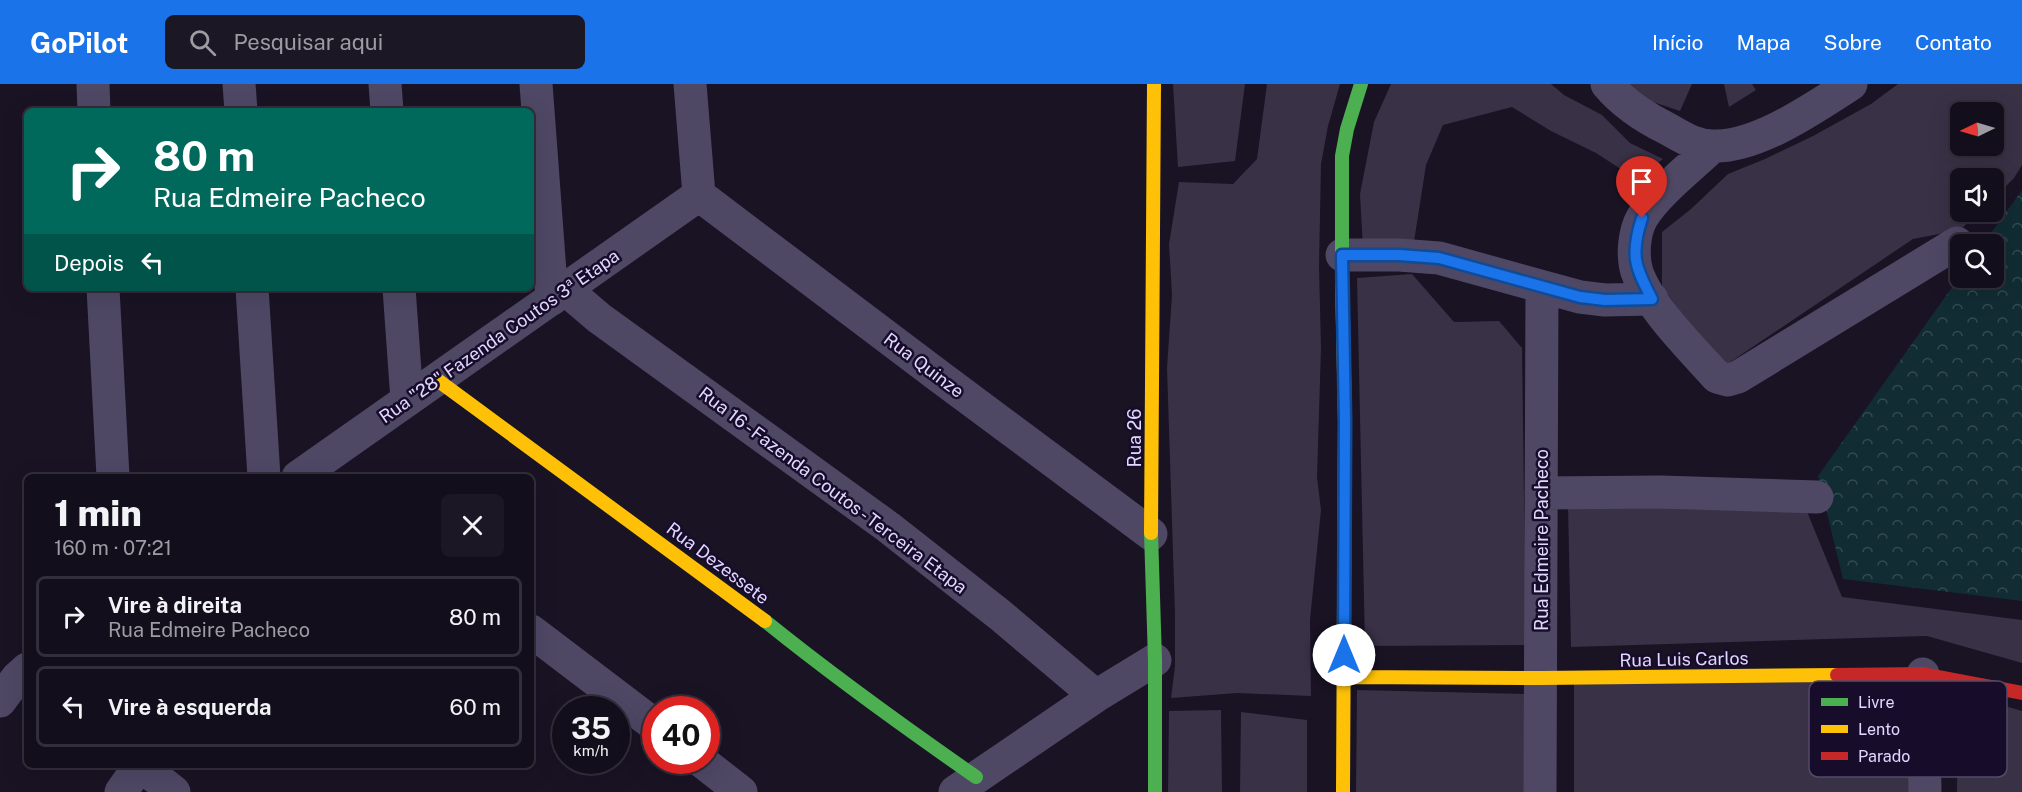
<!DOCTYPE html>
<html lang="pt">
<meta charset="utf-8">
<style>
body{margin:0;font-family:"Public Sans",sans-serif;background:#1c1724;color:#f1f3f6;height:100vh;display:flex;flex-direction:column;font-size:22px;white-space:nowrap}
*{box-sizing:border-box;margin:0}
p{font-size:20px;color:#9d9ca3}
.icon{flex:none;width:33px;height:33px;fill:none;stroke:currentColor;stroke-width:2;stroke-linecap:round;stroke-linejoin:round}
.map{position:relative;flex:1;overflow:hidden}
.details{position:absolute;left:24px;top:390px;width:510px;height:294px;display:flex;flex-direction:column;background:#130e1b;border-radius:9px;box-shadow:0 6px 24px #0002,0 0 0 2px #322e3a}
.details>*{flex:none}
.top-card{position:absolute;left:24px;top:24px;width:510px;height:183px;border-radius:9px;box-shadow:0 6px 24px #0002,0 0 0 2px #322e3a;background:#00695c;color:#fff;overflow:hidden}
.needle{width:39px;rotate:265deg}
.buttons{position:absolute;left:1950px;top:18px;display:grid;gap:12px}
.buttons a{display:grid;place-items:center;width:54px;height:54px;border-radius:9px;background:#130e1b;box-shadow:0 6px 24px #0002,0 0 0 2px #322e3a;font-size:30px}
.speed{position:absolute;left:552px;top:612px;display:flex;gap:12px;font-size:30px;font-weight:700;text-align:center}
.speed>*{display:grid;place-content:center;width:78px;height:78px;border-radius:50%;background:#130e1b;box-shadow:0 6px 24px #0002,0 0 0 2px #322e3a;line-height:1}
.speed small{font-size:15px;font-weight:400}
.speed .limit{border:9px solid #d22;background:#fff;color:#111}
.pin{position:absolute;display:grid;place-items:center;width:51px;height:51px;color:#fff;margin:-62px -26px;border-radius:50% 50% 50% 0;rotate:-45deg;box-shadow:0 0 6px #0007}
.pin .icon{rotate:45deg}
.me{position:absolute;width:66px;margin:-33px;rotate:0deg;stroke-linejoin:round;filter:drop-shadow(0 0 4px #0008)}
.turn{display:flex;align-items:center;gap:21px;height:126px;padding:0 30px;font-size:27px}
.turn .icon{width:78px;height:78px;stroke-width:2.5}
.turn b{display:block;font-size:42px;line-height:51px}
.then{display:flex;align-items:center;height:57px;padding:0 30px;background:#0003;gap:12px;font-size:22px}
.round{display:grid;place-items:center;flex:none;width:63px;height:63px;border-radius:9px;background:#1c1724}
.headline{display:flex;align-items:center;justify-content:space-between;height:102px;padding:0 30px}
h1{font-size:36px;font-weight:800;line-height:45px}
ul{padding:0;list-style:none}
li{display:flex;align-items:center;gap:18px;height:81px;margin:0 12px 9px;padding:0 18px;border:3px solid #322e3a;border-radius:9px}
li div{flex:1}
li b{display:block;font-size:22px}
li em{font-style:normal}
header{display:flex;align-items:center;gap:36px;box-sizing:border-box;height:84px;padding:0 30px;background:#1a73e8;color:#fff}
header strong{font-size:28px}
nav{display:flex;gap:33px;margin-inline-start:auto;font-size:21px}
.search{width:420px;height:54px;background:#1c1724;display:flex;align-items:center;gap:15px;box-sizing:border-box;padding:0 21px;border-radius:9px;color:#9d9ca3;font-size:22px}
.map>svg:first-child{display:block}
.forest{fill:url(#forest-crowns)}
.building{fill:#393146;fill-rule:evenodd}
.lines{fill:none;stroke-linecap:round;stroke-linejoin:round}
.street{stroke:#4e4865;stroke-width:33}
.fast{stroke:#4caf50;stroke-width:14}
.slow{stroke:#ffc107;stroke-width:14}
.jam{stroke:#c62828;stroke-width:14}
.route-casing{stroke:#114b97;stroke-width:15}
.route{stroke:#1a73e8;stroke-width:10}
.labels{text-anchor:middle;dominant-baseline:central;stroke-width:5;stroke-linejoin:round;paint-order:stroke}
.street-label{font-size:18px;fill:#e2d7ff;stroke:#170d2a}
.key{fill:#170d2a;stroke:#544a6a;stroke-width:1.5}
.key-label{font-size:16px;fill:#e2d7ff}
</style>
<header>
<strong>GoPilot</strong>
<div class="search"><svg class="icon" aria-label="search" viewBox="0 0 24 24"><circle cx="10" cy="10" r="6"/><path d="M15 15l6 6"/></svg>Pesquisar aqui</div>
<nav><a>Início</a><a>Mapa</a><a>Sobre</a><a>Contato</a></nav>
</header>
<div class="map">
<svg width="2022" height="708" viewBox="0 0 2022 708">
<defs>
<pattern id="forest-crowns" width="20" height="18" patternUnits="userSpaceOnUse" patternTransform="scale(1.5)"><rect width="20" height="18" fill="#112c33"/><path d="M2 6a3 3 0 1 1 6 0M12 15a3 3 0 1 1 6 0" fill="none" stroke="#334a52"/></pattern>
</defs>
<rect width="100%" height="100%" fill="#191324"/>
<path class="forest" d="M 2022,106 L 2022,517 L 1843,495 L 1818,392 L 1960,192 L 1960,194 L 1994,194 L 1994,160 L 1983,160 Z"/>
<path class="building" d="M 1173,0 L 1245,0 L 1235,77 L 1178,83 Z
M 1267,0 L 1340,0 L 1328,42 L 1321,80 L 1319,183 L 1321,264 L 1317,393 L 1321,426 L 1310,536 L 1311,612 L 1237,609 L 1171,614 L 1175,582 L 1175,530 L 1167,284 L 1172,211 L 1169,160 L 1179,98 L 1233,100 L 1257,75 Z
M 1391,0 L 1551,0 L 1564,11 L 1602,31 L 1630,59 L 1663,75 L 1636,95 L 1596,69 L 1551,47 L 1512,23 L 1443,41 L 1426,81 L 1413,164 L 1363,165 L 1360,110 L 1374,38 Z
M 1620,0 L 1692,0 L 1680,27 L 1626,9 Z
M 1724,0 L 1752,0 L 1756,6 L 1729,23 Z
M 1898,0 L 2022,0 L 2022,81 L 2014,94 L 1994,114 L 1994,94 L 1960,94 L 1960,128 L 1979,128 L 1960,146 L 1913,155 L 1720,285 L 1662,202 L 1662,148 L 1691,125 L 1728,90 L 1765,75 L 1813,52 L 1871,20 ZM 1960,28 L 1994,28 L 1994,62 L 1960,62 Z
M 1412,190 L 1454,238 L 1499,237 L 1522,264 L 1526,561 L 1365,562 L 1357,194 Z
M 1801,413 L 1842,513 L 2022,536 L 2022,579 L 1927,552 L 1571,563 L 1568,422 Z
M 1913,595 L 1914,708 L 1574,708 L 1574,600 Z
M 1357,606 L 1527,610 L 1529,708 L 1356,708 Z
M 1958,608 L 2022,627 L 2022,708 L 1957,708 Z
M 1221,626 L 1222,708 L 1168,708 L 1169,627 Z
M 1241,628 L 1307,636 L 1307,708 L 1240,708 Z"/>
<g class="lines">
<path class="street" d="M 93,0 L 94,27
M 239,0 L 241,27
M 385,0 L 387,27
M 536,0 L 552,215
M 690,0 L 699,111
M 1607,0 C 1623,19 1644,33 1666,44 C 1681,52 1695,62 1713,62 C 1757,64 1815,23 1851,0
M 1713,62 C 1692,82 1656,110 1642,134 C 1634,148 1632,172 1637,188 C 1649,223 1692,265 1717,293 L 1728,296 L 1738,293 L 1957,159
M 699,111 L 940,293 L 1151,450
M 1342,171 L 1399,171 L 1439,174 L 1580,213 L 1605,216 L 1652,215
M 103,204 L 113,393
M 252,204 L 264,393
M 399,204 L 407,316
M 565,205 L 599,234 L 888,443 L 1000,531 L 1096,612
M 298,393 L 699,111
M 1541,409 L 1661,408 L 1817,413
M 531,547 L 656,642
M 1923,590 L 1925,708
M 0,617 L 17,594 L 27,585
M 700,676 L 741,708
M 140,681 L 174,708
M 121,708 L 140,681
M 955,708 L 1096,612 L 1155,576
M 1540,708 L 1542,204"/>
<path class="fast" d="M 1342,194 L 1342,72 L 1347,45 L 1361,0
M 1151,449 L 1155,576 L 1155,708
M 765,537 C 833,592 904,643 976,693"/>
<path class="slow" d="M 1342,194 L 1345,337 L 1343,708
M 436,295 L 765,537
M 1151,449 L 1154,0
M 1345,593 L 1540,594 L 1837,591"/>
<path class="jam" d="M 1837,591 L 1923,590 L 2022,609"/>
</g>
<g class="lines">
<defs>
<path id="route" d="M 1344,571 L 1345,337 L 1342,171 L 1399,171 L 1439,174 L 1580,213 L 1605,216 L 1652,215 C 1635,183 1630,171 1642,134"/>
</defs>
<use href="#route" class="route-casing"/>
<use href="#route" class="route"/>
</g>
<g class="labels">
<g class="street-label">
<text transform="translate(499 252) rotate(-35)">Rua "28" Fazenda Coutos 3ª Etapa</text>
<text transform="translate(924 281) rotate(37)">Rua Quinze</text>
<text transform="translate(1134 354) rotate(-90)">Rua 26</text>
<text transform="translate(833 406) rotate(37)">Rua 16 - Fazenda Coutos - Terceira Etapa</text>
<text transform="translate(1541 456) rotate(-90)">Rua Edmeire Pacheco</text>
<text transform="translate(718 479) rotate(37)">Rua Dezessete</text>
<text transform="translate(1684 575) rotate(-1)">Rua Luis Carlos</text>
</g>
</g>
<rect x="1809" y="597" width="198" height="96" rx="9" class="key"/>
<rect x="1821" y="614" width="27" height="8" fill="#4caf50"/>
<rect x="1821" y="641" width="27" height="8" fill="#ffc107"/>
<rect x="1821" y="668" width="27" height="8" fill="#c62828"/>
<g class="key-label">
<text x="1858" y="624">Livre</text>
<text x="1858" y="651">Lento</text>
<text x="1858" y="678">Parado</text>
</g>
</svg>
<div class="buttons">
<a><svg class="needle" viewBox="-14 -14 28 28"><path d="M0-13l5 13h-10z" fill="#e53935"/><path d="M0 13l5-13h-10z" fill="#9d9ca3"/></svg></a>
<a><svg class="icon" aria-label="sound" viewBox="0 0 24 24"><path d="M4 9h4l5-4v14l-5-4H4zM17 9q2 3 0 6"/></svg></a>
<a><svg class="icon" aria-label="search" viewBox="0 0 24 24"><circle cx="10" cy="10" r="6"/><path d="M15 15l6 6"/></svg></a>
</div>
<div class="speed"><div>35<small>km/h</small></div><div class="limit">40</div></div>
<div class="pin" style="left:1642px;top:134px;background:#d93025"><svg class="icon" aria-label="arrive" viewBox="0 0 24 24"><path d="M6 21V4h12l-3 4 3 4H6"/></svg></div>
<svg class="me" style="left:1344px;top:571px" viewBox="-20 -20 40 40"><circle r="19" fill="#fff"/><path d="M0-13L10 11 0 6-10 11z" fill="#1a73e8"/></svg>
<div class="top-card">
<div class="turn"><svg class="icon" aria-label="right" viewBox="0 0 24 24"><path d="M7 20v-9h11M14 6l5 5-5 5"/></svg><div><b>80 m</b>Rua Edmeire Pacheco</div></div>
<div class="then">Depois<svg class="icon" aria-label="left" viewBox="0 0 24 24"><path d="M17 20v-9H6M10 6l-5 5 5 5"/></svg></div>
</div>
<section class="details">
<div class="headline"><div><h1>1 min</h1><p>160 m · 07:21</p></div><a class="round"><svg class="icon" aria-label="close" viewBox="0 0 24 24"><path d="M6 6l12 12M18 6L6 18"/></svg></a></div>
<ul>
<li><svg class="icon" aria-label="right" viewBox="0 0 24 24"><path d="M7 20v-9h11M14 6l5 5-5 5"/></svg><div><b>Vire à direita</b><p>Rua Edmeire Pacheco</p></div><em>80 m</em></li>
<li><svg class="icon" aria-label="left" viewBox="0 0 24 24"><path d="M17 20v-9H6M10 6l-5 5 5 5"/></svg><div><b>Vire à esquerda</b></div><em>60 m</em></li>
</ul>
</section>
</div>
